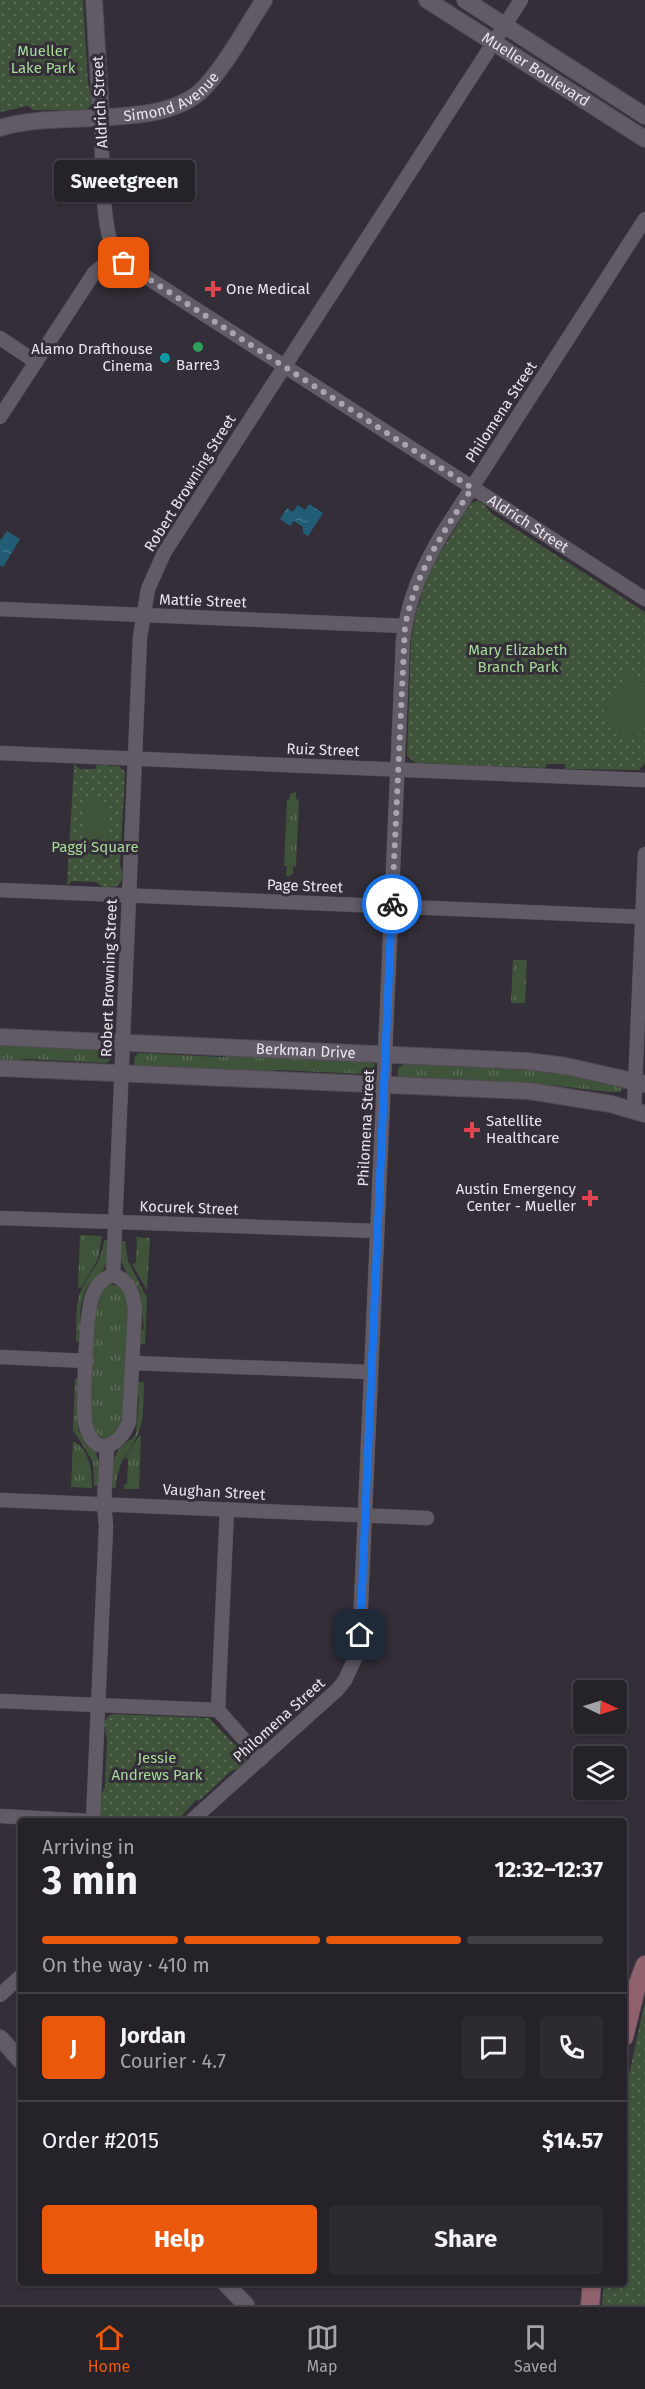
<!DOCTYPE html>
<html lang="en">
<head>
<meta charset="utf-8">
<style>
  body { margin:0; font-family:"Fira Sans",sans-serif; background:#2e2a31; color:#f1f3f6; height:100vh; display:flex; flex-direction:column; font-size:22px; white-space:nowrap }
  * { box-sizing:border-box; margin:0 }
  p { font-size:20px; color:#a4a4a8 }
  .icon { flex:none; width:33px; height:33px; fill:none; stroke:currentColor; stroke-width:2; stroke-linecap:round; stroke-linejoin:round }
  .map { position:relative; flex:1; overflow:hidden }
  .drawer { position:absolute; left:18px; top:1818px; width:609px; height:468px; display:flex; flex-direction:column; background:#262229; border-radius:6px; box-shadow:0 2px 4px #0004,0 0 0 2px #423f46 }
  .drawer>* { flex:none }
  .needle { width:39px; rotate:94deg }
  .buttons { position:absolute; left:573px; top:1680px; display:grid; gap:12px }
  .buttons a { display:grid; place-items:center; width:54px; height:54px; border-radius:6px; background:#262229; box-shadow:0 2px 4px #0004,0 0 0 2px #423f46; font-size:30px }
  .pin { position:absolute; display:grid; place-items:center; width:51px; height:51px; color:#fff; margin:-26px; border-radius:12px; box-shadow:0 3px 9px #0006 }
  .courier { position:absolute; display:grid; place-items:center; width:60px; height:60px; margin:-30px; border:4px solid #1a73e8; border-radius:50%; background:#fff; color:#222; box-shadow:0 2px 8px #0007 }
  .bubble { position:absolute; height:42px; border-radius:6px; background:#262229; box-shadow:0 2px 4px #0004,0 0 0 2px #423f46; font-size:20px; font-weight:700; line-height:42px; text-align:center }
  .headline em { font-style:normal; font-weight:700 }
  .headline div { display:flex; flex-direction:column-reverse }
  .headline { display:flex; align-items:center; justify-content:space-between; height:102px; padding:0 24px }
  h1 { font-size:39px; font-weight:700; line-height:45px }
  .bar { display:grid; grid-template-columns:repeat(4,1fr); gap:9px 6px; align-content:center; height:72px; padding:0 24px }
  .bar i { height:8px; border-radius:4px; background:#423f46 }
  .bar .active { background:#ea580c }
  .bar p { grid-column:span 4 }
  .line { display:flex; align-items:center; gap:15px; padding:0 24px; border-top:2px solid #423f46 }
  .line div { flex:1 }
  .round { display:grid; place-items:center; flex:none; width:63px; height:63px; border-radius:6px; background:#2e2a31 }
  .primary-button { display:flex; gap:12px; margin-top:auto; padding:12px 24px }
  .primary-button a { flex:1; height:69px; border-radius:6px; background:#ea580c; color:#fff; font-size:24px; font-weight:700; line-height:69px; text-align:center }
  .primary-button a+a { background:#2e2a31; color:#f1f3f6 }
  .menu { display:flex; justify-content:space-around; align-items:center; height:84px; border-top:2px solid #423f46; background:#262229; font-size:16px; color:#a4a4a8 }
  .menu a { display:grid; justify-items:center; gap:3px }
  .menu .active { color:#ea580c }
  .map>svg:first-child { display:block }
  .grass { fill:url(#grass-tufts) }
  .park { fill:url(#park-dots) }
  .pitch { fill:#3f533a }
  .water { fill:url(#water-ripples) }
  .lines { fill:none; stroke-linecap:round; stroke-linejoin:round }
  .minor-casing { stroke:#514c54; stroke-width:15 }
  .tertiary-casing { stroke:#514c54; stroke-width:18 }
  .secondary-casing { stroke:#514c54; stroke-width:20 }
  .minor { stroke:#615b66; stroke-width:14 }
  .tertiary { stroke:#615b66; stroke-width:16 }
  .secondary { stroke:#8f626e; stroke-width:18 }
  .done { stroke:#a9a5ad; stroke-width:6; stroke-dasharray:0 10.8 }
  .route { stroke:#1a73e8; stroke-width:8 }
  .health-dot { fill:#e0444e; stroke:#332e37; stroke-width:2 }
  .leisure-dot { fill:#2e9e5b; stroke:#332e37; stroke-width:2 }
  .culture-dot { fill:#0f9aa8; stroke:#332e37; stroke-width:2 }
  .labels { text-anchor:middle; stroke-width:6; stroke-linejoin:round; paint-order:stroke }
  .park-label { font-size:15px; fill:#a7da99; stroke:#332e37 }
  .street-label { font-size:15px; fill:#e9e5ec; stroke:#332e37 }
  .poi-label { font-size:15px; fill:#e9e5ec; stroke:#332e37; text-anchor:start }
</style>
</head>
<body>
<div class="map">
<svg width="645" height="2305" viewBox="0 0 645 2305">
  <defs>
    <pattern id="grass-tufts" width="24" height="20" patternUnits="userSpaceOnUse" patternTransform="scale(1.5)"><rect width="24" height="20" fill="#3f533a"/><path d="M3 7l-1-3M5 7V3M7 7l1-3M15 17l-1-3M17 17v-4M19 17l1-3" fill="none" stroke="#5b6c57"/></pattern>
    <pattern id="park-dots" width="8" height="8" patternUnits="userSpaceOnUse" patternTransform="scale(1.5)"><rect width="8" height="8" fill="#3f533a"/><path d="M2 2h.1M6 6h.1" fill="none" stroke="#5b6c57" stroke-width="1.8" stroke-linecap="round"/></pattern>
    <pattern id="water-ripples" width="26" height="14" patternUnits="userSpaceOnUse" patternTransform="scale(1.5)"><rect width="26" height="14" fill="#215e76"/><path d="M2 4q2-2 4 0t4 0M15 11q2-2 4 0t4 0" fill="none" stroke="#41758a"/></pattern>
  </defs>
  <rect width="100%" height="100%" fill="#332e37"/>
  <path class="grass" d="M 296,792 L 296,799 L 299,800 L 296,866 L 293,867 L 293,874 L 289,876 L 286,876 L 287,866 L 284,866 L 287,800 L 289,800 L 290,794 Z
    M 513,960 L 527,960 L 525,1003 L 511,1003 Z
    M 0,1042 L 110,1049 L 110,1060 L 106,1063 L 28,1059 L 0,1061 Z
    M 138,1053 L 220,1057 L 262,1054 L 373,1060 L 375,1065 L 373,1071 L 365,1074 L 278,1070 L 255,1073 L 134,1066 L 134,1058 Z
    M 405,1064 L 493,1068 L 529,1066 L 623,1088 L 620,1092 L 610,1092 L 532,1083 L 398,1077 L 398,1068 Z
    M 80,1235 L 102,1236 L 98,1259 L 81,1288 L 78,1287 Z
    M 135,1237 L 150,1238 L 147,1290 L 132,1264 L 136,1263 L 137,1239 Z
    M 104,1240 L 108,1240 C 108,1254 109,1266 97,1278 C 93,1282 89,1283 87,1288 C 77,1306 80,1324 84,1342 L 76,1341 C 77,1326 75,1307 80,1293 C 88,1272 102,1264 104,1240 Z
    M 121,1241 L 125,1241 L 128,1261 L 147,1298 L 145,1344 L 138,1344 L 142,1329 L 144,1329 L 140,1293 L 137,1286 L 129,1279 L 121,1261 Z
    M 108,1285 C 120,1283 124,1290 128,1300 L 123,1300 L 128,1301 L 130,1309 L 124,1421 L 110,1440 C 92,1437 91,1426 90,1410 C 91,1383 87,1299 108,1285 Z
    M 75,1378 L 82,1379 L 78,1395 L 78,1430 C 81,1437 85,1437 90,1444 C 101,1456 99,1471 98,1486 L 94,1486 L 93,1462 L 73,1430 Z
    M 136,1382 L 144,1382 C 143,1398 145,1416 139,1431 C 131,1455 117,1458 116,1488 L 111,1488 C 112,1473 111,1457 122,1446 C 128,1440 133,1440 136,1433 L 139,1398 Z
    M 139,1436 L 141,1436 L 139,1489 L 124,1489 L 124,1485 L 127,1484 L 128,1459 L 125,1458 Z
    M 73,1441 C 90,1450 92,1470 92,1488 L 71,1487 Z"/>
  <path class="park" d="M 0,0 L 83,0 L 88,83 L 93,102 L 87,110 L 33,110 L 28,106 L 0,112 Z
    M 478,501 L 484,504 L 491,513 L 645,612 L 645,763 L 639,770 L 565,769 L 565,764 L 547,764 L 545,768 L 416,763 L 407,756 L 411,642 L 414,619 L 430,569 L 471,503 Z
    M 74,764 L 80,769 L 95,769 L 97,765 L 119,766 L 125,772 L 120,864 C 123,873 125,881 115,887 L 102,887 L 96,882 L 72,881 L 67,885 Z
    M 112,1714 L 209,1718 L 232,1742 L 246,1752 L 247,1761 L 238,1769 L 231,1771 L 199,1801 L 196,1800 L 177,1821 L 101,1821 L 101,1796 L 105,1787 L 107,1739 L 104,1723 L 107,1717 Z
    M 645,2001 L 645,2305 L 602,2305 L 604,2283 L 624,2283 L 624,2098 Z"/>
  <path class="pitch" d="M 629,671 L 645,681 L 645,727 L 635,741 L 599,718 Z
    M 84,797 L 103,798 L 110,827 L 104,858 L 81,857 Z"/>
  <path class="water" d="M 309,504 L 323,513 L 308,536 L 303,533 L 303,527 L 294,521 L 290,526 L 280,519 L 287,508 L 293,512 L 298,505 L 305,510 Z
    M 7,531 L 20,539 L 3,567 L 0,565 L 0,541 Z"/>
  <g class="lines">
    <defs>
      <g id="minor">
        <path id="s1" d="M 101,116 C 103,148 99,240 120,260 L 645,599"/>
        <path d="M 0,338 L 36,362"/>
        <path d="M 0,417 L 94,273 L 115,255"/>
        <path d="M 0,609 L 405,626"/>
        <path d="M 0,753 L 645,780"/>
        <path d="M 0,890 L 645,917"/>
        <path d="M 634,1110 L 645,854"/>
        <path d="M 0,1218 L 377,1231"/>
        <path d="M 113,1275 L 140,637 L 148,589 L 164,553 L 521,0"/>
        <path d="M 113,1275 C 129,1280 133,1293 135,1309 L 129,1422 C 120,1446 96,1459 86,1427 C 82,1412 86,1312 92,1297 C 96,1286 101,1279 113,1275 Z"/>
        <path d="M 0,1357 L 87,1361"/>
        <path d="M 133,1363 L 370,1372"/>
        <path d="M 0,1500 L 427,1518"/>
        <path d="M 227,1509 L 218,1710 L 261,1759"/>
        <path d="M 0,1701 L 218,1710"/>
        <path d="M 0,1816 L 90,1821"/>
        <path d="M 93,1821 L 106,1526 L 104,1504 L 107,1446"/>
        <path d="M 191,1821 L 337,1690 L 345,1680 L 359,1650 L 403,641 C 407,601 422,568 442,534 L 645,219"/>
        <path d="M 0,1995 L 21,1976"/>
      </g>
      <g id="tertiary">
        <path d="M 94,0 L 101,116"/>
        <path id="s2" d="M 427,0 L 645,139"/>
        <path d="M 465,0 L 645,116"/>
        <path id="s3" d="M 0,128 C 58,109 162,132 204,88 C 228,62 245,29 264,0"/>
        <path id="s4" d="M 0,1037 L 527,1061 L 566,1066 L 645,1084"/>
        <path d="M 0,1068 L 529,1091 L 611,1104 L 645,1114"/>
        <path d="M 0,2038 L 21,2061"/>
        <path d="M 225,2283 L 246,2305"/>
      </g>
      <path id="secondary" d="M 624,2037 L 636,1989 L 645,1965
        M 590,2305 L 592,2283"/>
    </defs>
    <use href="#minor" class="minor-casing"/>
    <use href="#tertiary" class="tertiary-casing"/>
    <use href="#secondary" class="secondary-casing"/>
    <use href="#minor" class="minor"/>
    <use href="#tertiary" class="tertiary"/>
    <use href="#secondary" class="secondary"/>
  </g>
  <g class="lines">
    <path class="done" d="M 124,263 L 472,488 C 442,535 417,569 405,626 L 392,904"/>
    <path class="route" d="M 360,1635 L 392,904"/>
  </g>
  <g class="health-dot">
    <path d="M210 280h6v6h6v6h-6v6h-6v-6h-6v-6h6z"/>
    <path d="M469 1121h6v6h6v6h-6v6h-6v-6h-6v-6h6z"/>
    <path d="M587 1189h6v6h6v6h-6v6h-6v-6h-6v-6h6z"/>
  </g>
  <circle class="leisure-dot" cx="198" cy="347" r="6"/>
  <circle class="culture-dot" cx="165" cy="358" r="6"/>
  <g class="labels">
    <g class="park-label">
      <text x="43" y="56">Mueller<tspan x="43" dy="17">Lake Park</tspan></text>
      <text x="518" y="655">Mary Elizabeth<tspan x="518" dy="17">Branch Park</tspan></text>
      <text x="95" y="852">Paggi Square</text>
      <text x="157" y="1763">Jessie<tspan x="157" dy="17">Andrews Park</tspan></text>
    </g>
    <g class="street-label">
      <text dy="5" stroke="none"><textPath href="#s2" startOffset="129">Mueller Boulevard</textPath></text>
      <text dy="5" stroke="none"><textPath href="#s3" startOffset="177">Simond Avenue</textPath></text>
      <text transform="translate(100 102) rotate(-93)" y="5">Aldrich Street</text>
      <text transform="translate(501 412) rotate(-57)" y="5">Philomena Street</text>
      <text transform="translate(190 483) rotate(-58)" y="5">Robert Browning Street</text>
      <text dy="5" stroke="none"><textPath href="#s1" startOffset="633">Aldrich Street</textPath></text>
      <text transform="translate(203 601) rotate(2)" y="5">Mattie Street</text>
      <text transform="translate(323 750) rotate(2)" y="5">Ruiz Street</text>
      <text transform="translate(305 886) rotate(2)" y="5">Page Street</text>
      <text transform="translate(109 978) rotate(-88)" y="5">Robert Browning Street</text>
      <text dy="5" stroke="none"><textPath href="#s4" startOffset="306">Berkman Drive</textPath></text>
      <text transform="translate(366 1128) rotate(-87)" y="5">Philomena Street</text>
      <text transform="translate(189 1208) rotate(2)" y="5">Kocurek Street</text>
      <text transform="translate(214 1492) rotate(3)" y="5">Vaughan Street</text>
      <text transform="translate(279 1720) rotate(-42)" y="5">Philomena Street</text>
    </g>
    <g class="poi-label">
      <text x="226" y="294">One Medical</text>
      <text x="153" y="354" text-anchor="end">Alamo Drafthouse<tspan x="153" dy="17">Cinema</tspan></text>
      <text x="198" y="370" text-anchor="middle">Barre3</text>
      <text x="486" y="1126">Satellite<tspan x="486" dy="17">Healthcare</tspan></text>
      <text x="576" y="1194" text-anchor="end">Austin Emergency<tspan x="576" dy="17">Center - Mueller</tspan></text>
    </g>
  </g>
</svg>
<div class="buttons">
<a><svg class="needle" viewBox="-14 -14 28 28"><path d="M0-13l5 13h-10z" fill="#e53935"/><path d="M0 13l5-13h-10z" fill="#a4a4a8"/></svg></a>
<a><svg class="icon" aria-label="layers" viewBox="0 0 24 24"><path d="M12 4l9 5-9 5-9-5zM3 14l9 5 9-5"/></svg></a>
</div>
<div class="pin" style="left:124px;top:263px;background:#ea580c"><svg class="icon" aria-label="bag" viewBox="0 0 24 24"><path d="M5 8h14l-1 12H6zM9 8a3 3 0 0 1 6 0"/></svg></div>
<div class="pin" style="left:360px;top:1635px;background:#1f2937"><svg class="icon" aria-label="home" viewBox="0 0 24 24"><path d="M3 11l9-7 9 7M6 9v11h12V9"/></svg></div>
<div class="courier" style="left:392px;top:904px"><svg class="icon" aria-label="bike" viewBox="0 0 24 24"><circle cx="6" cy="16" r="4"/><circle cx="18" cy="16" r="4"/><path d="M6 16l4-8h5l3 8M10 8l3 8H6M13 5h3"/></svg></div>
<div class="bubble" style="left:54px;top:160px;width:141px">Sweetgreen</div>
<section class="drawer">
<div class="headline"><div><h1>3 min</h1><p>Arriving in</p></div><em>12:32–12:37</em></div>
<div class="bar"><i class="active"></i><i class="active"></i><i class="active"></i><i></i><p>On the way · 410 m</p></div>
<div class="line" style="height:108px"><b class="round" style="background:#ea580c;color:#fff">J</b><div><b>Jordan</b><p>Courier · 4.7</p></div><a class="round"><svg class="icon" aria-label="chat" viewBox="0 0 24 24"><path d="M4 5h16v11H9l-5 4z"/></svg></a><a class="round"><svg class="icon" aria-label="phone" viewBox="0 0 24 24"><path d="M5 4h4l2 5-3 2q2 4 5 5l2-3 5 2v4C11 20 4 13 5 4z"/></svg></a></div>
<div class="line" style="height:78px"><div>Order #2015</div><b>$14.57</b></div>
<div class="primary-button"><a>Help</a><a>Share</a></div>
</section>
</div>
<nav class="menu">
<a class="active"><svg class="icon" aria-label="home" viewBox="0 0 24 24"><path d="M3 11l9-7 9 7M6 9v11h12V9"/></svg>Home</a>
<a><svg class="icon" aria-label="map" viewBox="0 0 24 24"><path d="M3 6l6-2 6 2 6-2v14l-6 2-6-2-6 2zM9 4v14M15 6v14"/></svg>Map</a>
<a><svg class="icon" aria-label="saved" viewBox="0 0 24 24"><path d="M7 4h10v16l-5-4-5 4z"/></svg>Saved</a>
</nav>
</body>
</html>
